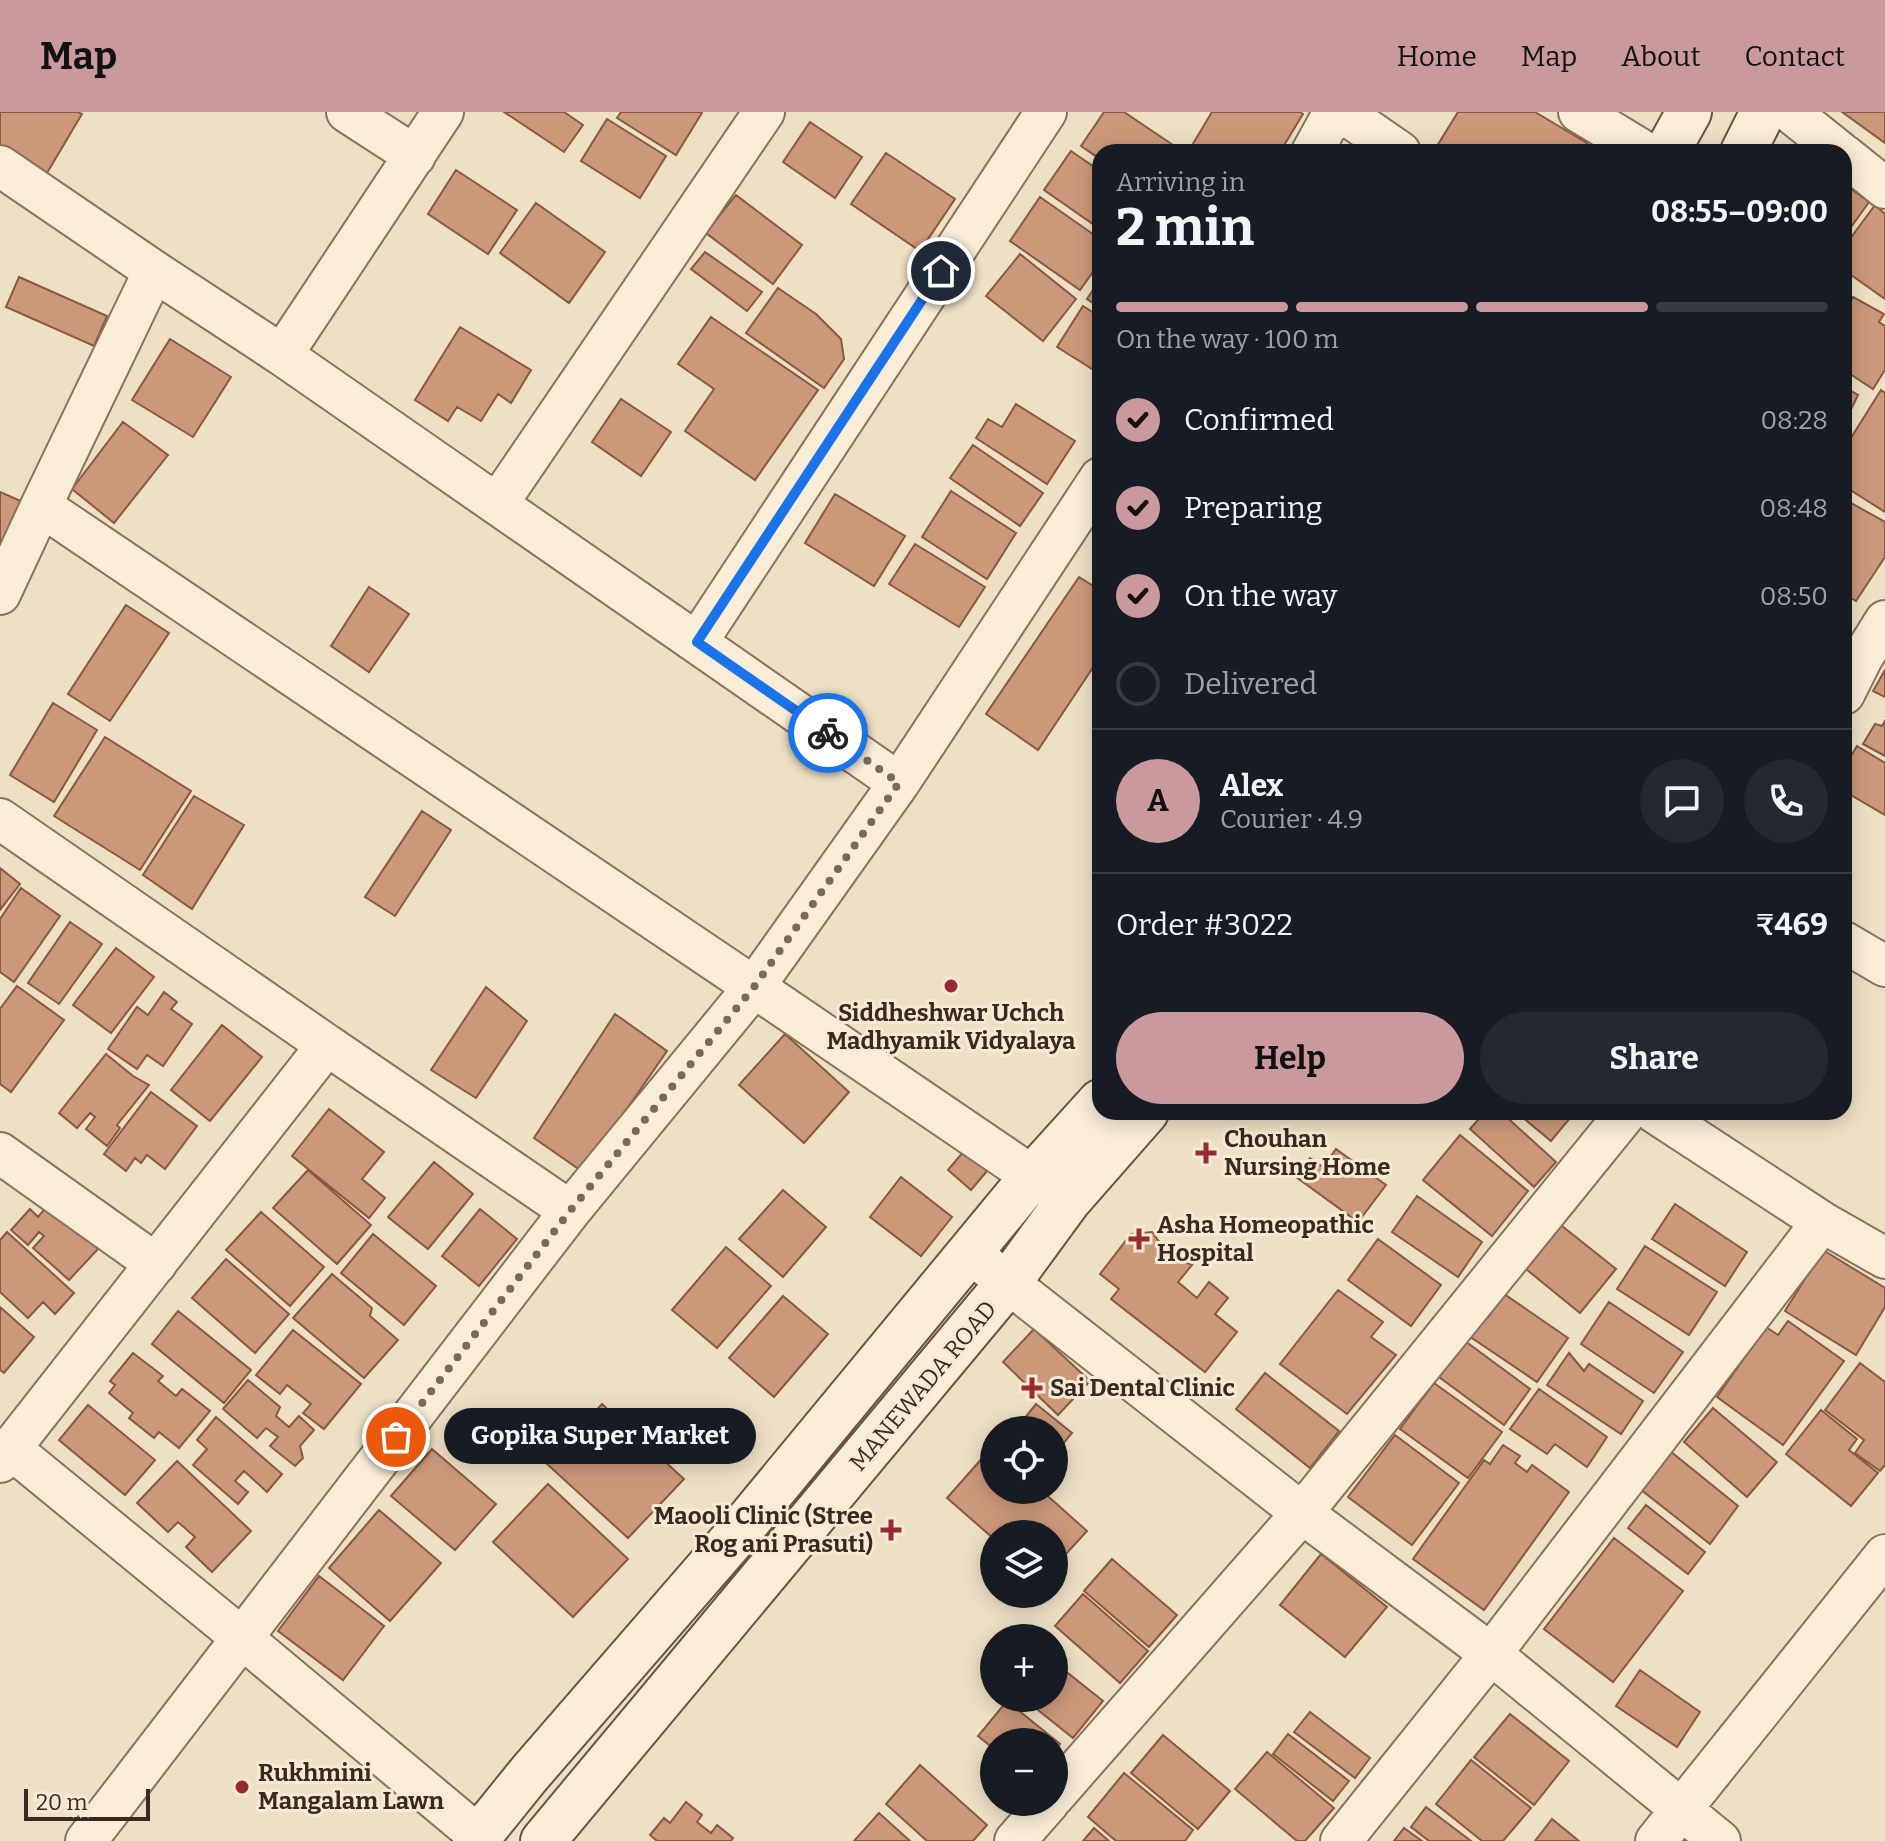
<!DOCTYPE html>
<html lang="en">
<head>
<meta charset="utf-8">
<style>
  body { margin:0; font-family:Bitter,serif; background:#242831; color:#f1f3f6; height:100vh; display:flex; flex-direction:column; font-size:30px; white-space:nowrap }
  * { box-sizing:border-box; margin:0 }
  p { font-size:26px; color:#9ea1a6 }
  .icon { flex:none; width:44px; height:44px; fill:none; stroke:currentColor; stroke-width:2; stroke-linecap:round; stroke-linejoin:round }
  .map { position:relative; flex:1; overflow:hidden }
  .side { position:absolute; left:1092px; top:32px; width:760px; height:976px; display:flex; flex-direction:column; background:#171b24; border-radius:24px; box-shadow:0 4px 20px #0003 }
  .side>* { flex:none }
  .fabs { position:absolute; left:980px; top:1304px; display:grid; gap:16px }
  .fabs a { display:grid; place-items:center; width:88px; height:88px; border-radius:50%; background:#171b24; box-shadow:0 4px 20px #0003; font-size:40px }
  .scale { position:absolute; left:24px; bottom:20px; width:126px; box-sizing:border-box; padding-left:8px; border:4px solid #392a1f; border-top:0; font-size:22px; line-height:28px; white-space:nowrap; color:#392a1f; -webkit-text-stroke:6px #f6ead4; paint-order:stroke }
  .pin { position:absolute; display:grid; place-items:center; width:68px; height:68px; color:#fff; margin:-34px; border:4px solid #fff; border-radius:50%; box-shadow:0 2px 8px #0007 }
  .courier { position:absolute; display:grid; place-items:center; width:80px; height:80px; margin:-40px; border:6px solid #1a73e8; border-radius:50%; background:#fff; color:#222; box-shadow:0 2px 10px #0007 }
  .bubble { position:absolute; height:56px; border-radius:28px; background:#171b24; box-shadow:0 4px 20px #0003; font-size:26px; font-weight:700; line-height:56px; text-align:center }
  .headline em { font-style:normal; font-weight:700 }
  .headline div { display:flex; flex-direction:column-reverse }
  .headline { display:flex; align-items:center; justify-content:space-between; height:136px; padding:0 24px }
  h1 { font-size:52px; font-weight:700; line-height:60px }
  .bar { display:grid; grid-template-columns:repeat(4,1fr); gap:12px 8px; align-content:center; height:96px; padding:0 24px }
  .bar i { height:10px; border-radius:6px; background:#363941 }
  .bar .selected { background:#c9999d }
  .bar p { grid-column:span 4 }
  .line { display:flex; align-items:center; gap:20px; padding:0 24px; border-top:2px solid #363941 }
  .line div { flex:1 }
  .round { display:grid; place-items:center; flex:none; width:84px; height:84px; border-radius:42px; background:#242831 }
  ol { padding:0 24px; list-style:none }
  li { display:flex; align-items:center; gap:24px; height:88px }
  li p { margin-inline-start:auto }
  li .icon { padding:8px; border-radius:50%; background:#c9999d; color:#111; stroke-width:4 }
  li:last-child { color:#9ea1a6 }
  li i { width:44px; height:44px; border:4px solid #363941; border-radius:50% }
  .button { display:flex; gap:16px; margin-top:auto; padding:16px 24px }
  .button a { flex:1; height:92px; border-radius:48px; background:#c9999d; color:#111; font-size:32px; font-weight:700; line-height:92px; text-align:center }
  .button a+a { background:#242831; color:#f1f3f6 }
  header { display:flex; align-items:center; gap:48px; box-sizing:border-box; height:112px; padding:0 40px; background:#c9999d; color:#111 }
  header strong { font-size:38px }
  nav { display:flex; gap:44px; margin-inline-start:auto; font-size:28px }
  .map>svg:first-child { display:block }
  .building { fill:#cc987a; stroke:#885940; stroke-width:2 }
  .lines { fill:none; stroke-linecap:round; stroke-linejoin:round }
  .street-casing { stroke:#89715b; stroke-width:44 }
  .secondary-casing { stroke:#6b523e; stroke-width:48 }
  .street { stroke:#f9edd8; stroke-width:40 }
  .secondary { stroke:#f9edd8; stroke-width:44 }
  .done { stroke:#786a59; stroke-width:8; stroke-dasharray:0 14.4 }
  .route { stroke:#1a73e8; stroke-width:10 }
  .poi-dot { fill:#982b31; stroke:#f6ead4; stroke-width:3 }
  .labels { text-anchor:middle; stroke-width:6; stroke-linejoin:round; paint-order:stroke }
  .poi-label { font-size:24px; font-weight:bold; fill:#392a1f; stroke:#f6ead4; text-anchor:start }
  .street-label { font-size:24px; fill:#392a1f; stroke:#f6ead4 }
</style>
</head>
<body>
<header>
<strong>Map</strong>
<nav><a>Home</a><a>Map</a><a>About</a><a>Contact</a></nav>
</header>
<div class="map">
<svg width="1885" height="1729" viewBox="0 0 1885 1729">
  <rect width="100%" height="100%" fill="#eee0c5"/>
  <path class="building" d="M 0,0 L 78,0 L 82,2 L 44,66 L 0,38 Z
    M 504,0 L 564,0 L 583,13 L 564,40 Z
    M 621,0 L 701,0 L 702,1 L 676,43 L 617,6 Z
    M 1104,0 L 1124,0 L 1173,33 L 1169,40 L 1100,40 L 1100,47 L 1081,34 Z
    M 1212,0 L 1300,0 L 1303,2 L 1280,40 L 1188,40 Z
    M 1458,0 L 1535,0 L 1587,31 L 1582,40 L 1447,40 L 1437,34 Z
    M 1842,0 L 1885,0 L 1885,31 Z
    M 607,7 L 666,44 L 640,86 L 581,49 Z
    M 810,10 L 862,45 L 835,86 L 783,50 Z
    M 1071,39 L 1100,59 L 1100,117 L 1044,78 Z
    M 886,41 L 955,87 L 920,139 L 851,92 Z
    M 456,58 L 517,98 L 488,142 L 428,102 Z
    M 1844,72 L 1869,90 L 1844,125 Z
    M 736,83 L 802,133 L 773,172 L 706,121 Z
    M 1040,85 L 1100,127 L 1100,150 L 1080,178 L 1010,129 Z
    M 536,91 L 605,140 L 569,191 L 500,141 Z
    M 1875,93 L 1885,102 L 1885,187 L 1844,158 L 1844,135 Z
    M 705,140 L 762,180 L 747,199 L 691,157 Z
    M 1020,142 L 1076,187 L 1043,229 L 986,184 Z
    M 19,165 L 107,204 L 94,234 L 6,195 Z
    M 1100,167 L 1100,196 L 1087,187 Z
    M 778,176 L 816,202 L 841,227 L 844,247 L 824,276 L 746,221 Z
    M 1853,185 L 1884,202 L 1879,210 L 1885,214 L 1885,258 L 1873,277 L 1844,258 L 1844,201 Z
    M 1083,194 L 1100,205 L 1100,262 L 1057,235 Z
    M 711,205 L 818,278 L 755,368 L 685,319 L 714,277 L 678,252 Z
    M 460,215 L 531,258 L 511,291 L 498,282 L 481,309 L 457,295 L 448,309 L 415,288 Z
    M 170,227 L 231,265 L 193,325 L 132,288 Z
    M 1844,275 L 1858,283 L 1844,312 Z
    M 1881,278 L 1885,281 L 1885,400 L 1844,374 L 1844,337 Z
    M 621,287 L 671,320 L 641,364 L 592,330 Z
    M 1016,292 L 1075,329 L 1047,372 L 976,326 L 988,307 L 1002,315 Z
    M 123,310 L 168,343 L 114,411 L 72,377 Z
    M 973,333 L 1043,381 L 1020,414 L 950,366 Z
    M 951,379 L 1016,421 L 987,467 L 922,425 Z
    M 0,380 L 34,395 L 0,442 Z
    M 835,382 L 905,424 L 874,474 L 805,431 Z
    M 1844,387 L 1885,410 L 1885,445 L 1856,489 L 1844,482 Z
    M 915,432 L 985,475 L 959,515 L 889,472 Z
    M 1079,465 L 1100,478 L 1100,545 L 1038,638 L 986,602 Z
    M 369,475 L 409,502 L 369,560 L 331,534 Z
    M 126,493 L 169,521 L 110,609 L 68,582 Z
    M 1885,558 L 1885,585 L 1873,579 Z
    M 53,591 L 97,618 L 54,690 L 10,663 Z
    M 1885,609 L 1885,644 L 1863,632 L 1875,612 L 1882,614 Z
    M 105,625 L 191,679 L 140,758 L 54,704 Z
    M 1857,634 L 1885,651 L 1885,703 L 1844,679 L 1844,672 L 1848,665 L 1844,663 L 1844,656 Z
    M 194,684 L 244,713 L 192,797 L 143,763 Z
    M 422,699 L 451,718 L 395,804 L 365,785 Z
    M 0,756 L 20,772 L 0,798 Z
    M 21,776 L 60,804 L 14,870 L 0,860 L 0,807 Z
    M 70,810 L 102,832 L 59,892 L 28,871 Z
    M 116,836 L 154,865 L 111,921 L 73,893 Z
    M 17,874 L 64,908 L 11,980 L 0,972 L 0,897 Z
    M 486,875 L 527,909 L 476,986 L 431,958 Z
    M 164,880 L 177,890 L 171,897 L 192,912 L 163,954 L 147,943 L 137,957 L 108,937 L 137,895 L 148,903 Z
    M 615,902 L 667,939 L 583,1060 L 534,1026 Z
    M 222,913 L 262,945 L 210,1009 L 171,978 Z
    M 785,922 L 849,980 L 804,1031 L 739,973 Z
    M 106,942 L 133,964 L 149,973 L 117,1013 L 120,1016 L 107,1034 L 86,1017 L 95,1005 L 90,1001 L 77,1016 L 59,1001 Z
    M 151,980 L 197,1014 L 165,1057 L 147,1043 L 141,1051 L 135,1046 L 126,1059 L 104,1042 Z
    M 329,997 L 384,1040 L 362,1067 L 385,1086 L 369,1106 L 292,1044 Z
    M 1485,1000 L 1501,1000 L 1556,1050 L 1534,1075 L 1470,1017 Z
    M 1516,1000 L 1575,1000 L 1551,1029 Z
    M 1460,1023 L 1528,1079 L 1492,1124 L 1423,1068 Z
    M 1336,1037 L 1386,1073 L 1358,1110 L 1296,1065 L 1310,1046 L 1323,1055 Z
    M 964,1039 L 987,1059 L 971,1078 L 948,1058 Z
    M 434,1050 L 473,1082 L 428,1137 L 388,1105 Z
    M 308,1058 L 371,1113 L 337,1152 L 273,1096 Z
    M 901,1065 L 952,1105 L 921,1144 L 870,1105 Z
    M 783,1078 L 826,1115 L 783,1165 L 739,1127 Z
    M 1417,1084 L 1482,1130 L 1458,1165 L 1392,1120 Z
    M 1675,1092 L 1747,1140 L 1725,1174 L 1652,1127 Z
    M 48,1093 L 98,1137 L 69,1168 L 33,1136 L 44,1124 L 39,1120 L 28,1133 L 11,1118 L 30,1097 L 38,1105 Z
    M 480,1097 L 517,1127 L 479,1174 L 442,1144 Z
    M 261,1100 L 324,1155 L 290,1194 L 226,1138 Z
    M 1557,1110 L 1616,1157 L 1580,1201 L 1521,1153 Z
    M 7,1120 L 74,1181 L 55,1202 L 43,1190 L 28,1206 L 0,1180 L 0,1128 Z
    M 1152,1120 L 1169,1143 L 1192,1153 L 1178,1170 L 1197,1186 L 1209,1170 L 1228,1186 L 1215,1202 L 1237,1220 L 1205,1260 L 1111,1187 L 1119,1177 L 1100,1162 L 1131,1122 Z
    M 373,1122 L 436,1174 L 404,1213 L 341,1161 Z
    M 1378,1127 L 1441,1173 L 1411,1214 L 1348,1168 Z
    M 1645,1134 L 1717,1180 L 1689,1223 L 1617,1177 Z
    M 726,1135 L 771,1174 L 717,1236 L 672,1198 Z
    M 1823,1138 L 1885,1176 L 1885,1195 L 1856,1243 L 1785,1199 Z
    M 226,1147 L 289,1202 L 255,1241 L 192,1186 Z
    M 332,1162 L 372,1196 L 370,1204 L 398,1228 L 364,1266 L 293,1206 Z
    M 1497,1177 L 1568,1226 L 1537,1270 L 1466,1222 L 1482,1200 L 1488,1205 L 1496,1194 L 1489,1189 Z
    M 1338,1178 L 1383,1210 L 1371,1225 L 1396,1243 L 1347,1302 L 1280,1252 Z
    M 783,1184 L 828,1222 L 774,1285 L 729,1246 Z
    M 1609,1190 L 1683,1240 L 1654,1281 L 1581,1232 Z
    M 0,1195 L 34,1225 L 4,1261 L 0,1258 Z
    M 178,1199 L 251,1258 L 224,1291 L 152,1232 Z
    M 1788,1209 L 1844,1249 L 1783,1333 L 1717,1285 L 1766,1215 L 1778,1223 Z
    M 1034,1217 L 1090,1269 L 1058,1303 L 1003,1250 Z
    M 293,1218 L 361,1272 L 324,1317 L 303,1301 L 311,1292 L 287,1273 L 280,1282 L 256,1263 Z
    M 1465,1229 L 1530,1277 L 1504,1313 L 1439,1265 Z
    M 133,1241 L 163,1264 L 158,1269 L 176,1284 L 182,1277 L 210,1299 L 179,1336 L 159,1320 L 154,1326 L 129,1306 L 133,1301 L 109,1281 L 115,1273 L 110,1269 Z
    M 1569,1241 L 1584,1259 L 1589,1252 L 1643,1289 L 1621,1322 L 1547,1273 Z
    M 1860,1251 L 1885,1270 L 1885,1353 L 1880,1359 L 1855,1341 L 1864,1328 L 1825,1298 Z
    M 1265,1261 L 1339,1319 L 1310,1356 L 1236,1297 Z
    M 248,1268 L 280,1295 L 276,1304 L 289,1315 L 299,1304 L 314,1318 L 300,1334 L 303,1346 L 295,1354 L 270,1334 L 278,1325 L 266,1316 L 257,1326 L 223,1297 Z
    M 1434,1271 L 1502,1320 L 1468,1366 L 1400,1317 Z
    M 1539,1277 L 1607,1325 L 1587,1355 L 1555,1332 L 1547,1342 L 1510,1317 Z
    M 602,1292 L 684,1367 L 628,1426 L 547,1352 Z
    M 1036,1292 L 1072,1321 L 1054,1343 L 1054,1318 L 1015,1318 Z
    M 88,1293 L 155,1348 L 125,1383 L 59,1328 Z
    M 1713,1296 L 1777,1350 L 1747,1385 L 1684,1330 Z
    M 1821,1298 L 1857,1327 L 1849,1338 L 1878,1361 L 1851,1394 L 1786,1342 Z
    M 216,1305 L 282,1362 L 267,1380 L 244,1359 L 235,1369 L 248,1380 L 238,1392 L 193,1353 L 207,1337 L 197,1328 Z
    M 1395,1323 L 1459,1371 L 1412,1433 L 1348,1385 Z
    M 1503,1333 L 1520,1344 L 1515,1351 L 1527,1360 L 1532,1353 L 1569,1380 L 1484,1498 L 1413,1447 L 1484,1348 L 1490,1352 Z
    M 992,1335 L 994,1337 L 994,1378 L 1041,1378 L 1087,1419 L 1054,1455 L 1054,1422 L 994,1422 L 994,1427 L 947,1386 Z
    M 432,1337 L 496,1392 L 455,1438 L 391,1384 Z
    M 1670,1339 L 1738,1394 L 1710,1432 L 1640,1377 Z
    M 177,1349 L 251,1419 L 212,1460 L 186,1435 L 195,1425 L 178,1410 L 168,1420 L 137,1391 Z
    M 548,1372 L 628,1447 L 573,1505 L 493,1430 Z
    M 1646,1393 L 1705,1440 L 1688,1462 L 1628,1416 Z
    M 379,1398 L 441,1451 L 390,1509 L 329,1456 Z
    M 1614,1426 L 1683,1479 L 1613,1570 L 1544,1517 Z
    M 1321,1442 L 1387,1495 L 1345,1545 L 1280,1493 Z
    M 1112,1447 L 1177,1503 L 1149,1535 L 1084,1479 Z
    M 319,1464 L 384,1514 L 343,1568 L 278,1519 Z
    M 1083,1482 L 1148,1539 L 1120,1571 L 1055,1514 Z
    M 1054,1550 L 1103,1589 L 1073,1626 L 1023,1586 L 1054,1586 Z
    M 1640,1558 L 1700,1600 L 1677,1635 L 1616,1594 Z
    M 1007,1589 L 1060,1632 L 1054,1640 L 1054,1630 L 994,1630 L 994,1637 L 978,1624 Z
    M 1310,1600 L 1370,1646 L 1355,1666 L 1294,1620 Z
    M 1510,1602 L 1569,1649 L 1534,1693 L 1474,1645 Z
    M 1288,1622 L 1349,1669 L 1333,1689 L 1273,1642 Z
    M 1163,1623 L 1230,1679 L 1198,1717 L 1131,1661 Z
    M 1267,1640 L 1334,1696 L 1305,1729 L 1297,1729 L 1235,1677 Z
    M 1471,1648 L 1531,1696 L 1503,1729 L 1482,1729 L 1436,1692 Z
    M 920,1653 L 987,1713 L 973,1729 L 927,1729 L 886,1692 Z
    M 1124,1661 L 1193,1718 L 1185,1729 L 1116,1729 L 1088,1705 Z
    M 686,1690 L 702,1703 L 697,1710 L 711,1721 L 717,1713 L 733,1726 L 731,1729 L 657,1729 L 650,1723 L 664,1706 L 670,1711 Z
    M 1426,1695 L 1471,1729 L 1429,1729 L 1411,1715 Z
    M 879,1701 L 910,1729 L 854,1729 Z
    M 1552,1707 L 1579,1729 L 1535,1729 Z
    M 1094,1716 L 1109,1729 L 1083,1729 Z
    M 1404,1716 L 1422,1729 L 1394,1729 Z"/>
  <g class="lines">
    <defs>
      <path id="street" d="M 347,0 L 415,44
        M 1342,0 L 1400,40
        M 1579,0 L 1645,40
        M 1790,0 L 1840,40
        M 1312,40 L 1334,0
        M 1844,43 L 1885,76
        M 0,54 L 154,159 L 282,243 L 899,671 L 754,875 L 41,394 L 0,482
        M 282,243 L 443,0
        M 498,391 L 764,0
        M 41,394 L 154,159
        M 697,530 L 1046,0
        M 1844,582 L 1862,546 L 1885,509
        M 899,671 L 1100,366
        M 0,707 L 327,933
        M 1844,830 L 1885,854
        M 1654,1000 L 1822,1110 L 1885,1146
        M 0,1041 L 156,1152
        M 570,1099 L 754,875 L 1060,1083
        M 970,1141 L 1302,1401 L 1491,1542 L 1720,1729
        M 11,1337 L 242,1526 L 479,1724
        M 0,1350 L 327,933 L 570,1099 L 86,1729
        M 1054,1684 L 1302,1401 L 1627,1000
        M 1015,1729 L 1049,1690
        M 1341,1729 L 1491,1542 L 1822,1110
        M 1656,1729 L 1885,1443"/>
      <path id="secondary" d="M 1667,40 L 1689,0
        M 1743,40 L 1763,0
        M 475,1729 L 530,1661 L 733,1427 L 1032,1065 L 1100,990
        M 543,1729 L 1008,1171 L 1068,1089 L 1146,1000"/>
    </defs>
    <use href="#street" class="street-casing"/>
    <use href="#secondary" class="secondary-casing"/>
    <use href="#street" class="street"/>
    <use href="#secondary" class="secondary"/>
  </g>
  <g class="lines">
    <path class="done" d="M 396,1325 L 570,1099 L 754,875 L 899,671 L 828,621"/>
    <path class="route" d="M 828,621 L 697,530 L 941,159"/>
  </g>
  <g class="poi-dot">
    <circle cx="951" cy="874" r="8"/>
    <path d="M1202 1029h8v8h8v8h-8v8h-8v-8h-8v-8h8z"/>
    <path d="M1135 1115h8v8h8v8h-8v8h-8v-8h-8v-8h8z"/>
    <path d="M1028 1264h8v8h8v8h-8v8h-8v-8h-8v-8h8z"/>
    <path d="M887 1406h8v8h8v8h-8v8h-8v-8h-8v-8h8z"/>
    <circle cx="242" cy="1675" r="8"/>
  </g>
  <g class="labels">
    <g class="poi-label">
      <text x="951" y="909" text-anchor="middle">Siddheshwar Uchch<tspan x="951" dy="28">Madhyamik Vidyalaya</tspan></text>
      <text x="1224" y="1035">Chouhan<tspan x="1224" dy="28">Nursing Home</tspan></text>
      <text x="1157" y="1121">Asha Homeopathic<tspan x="1157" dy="28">Hospital</tspan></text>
      <text x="1050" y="1284">Sai Dental Clinic</text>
      <text x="873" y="1412" text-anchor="end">Maooli Clinic (Stree<tspan x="873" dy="28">Rog ani Prasuti)</tspan></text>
      <text x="258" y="1669">Rukhmini<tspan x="258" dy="28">Mangalam Lawn</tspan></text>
    </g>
    <g class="street-label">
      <text transform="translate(923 1274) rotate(-50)" y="8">MANEWADA ROAD</text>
    </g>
  </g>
</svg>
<div class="fabs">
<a><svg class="icon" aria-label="locate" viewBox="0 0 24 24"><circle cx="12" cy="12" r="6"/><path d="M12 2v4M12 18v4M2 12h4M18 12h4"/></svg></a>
<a><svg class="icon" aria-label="layers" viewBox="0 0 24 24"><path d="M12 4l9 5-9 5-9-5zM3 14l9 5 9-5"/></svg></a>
<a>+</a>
<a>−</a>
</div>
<div class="scale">20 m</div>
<div class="pin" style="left:396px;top:1325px;background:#ea580c"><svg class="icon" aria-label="bag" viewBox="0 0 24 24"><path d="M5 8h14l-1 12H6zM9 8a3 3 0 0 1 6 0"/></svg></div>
<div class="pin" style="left:941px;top:159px;background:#1f2937"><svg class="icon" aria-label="home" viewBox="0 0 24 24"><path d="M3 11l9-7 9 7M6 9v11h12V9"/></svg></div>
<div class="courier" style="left:828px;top:621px"><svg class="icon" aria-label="bike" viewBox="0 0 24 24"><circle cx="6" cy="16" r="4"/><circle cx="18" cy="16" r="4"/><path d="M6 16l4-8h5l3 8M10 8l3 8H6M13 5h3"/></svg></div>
<div class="bubble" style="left:444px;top:1296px;width:312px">Gopika Super Market</div>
<section class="side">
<div class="headline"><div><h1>2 min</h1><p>Arriving in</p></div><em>08:55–09:00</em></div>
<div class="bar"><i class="selected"></i><i class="selected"></i><i class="selected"></i><i></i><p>On the way · 100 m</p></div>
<ol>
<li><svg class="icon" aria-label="check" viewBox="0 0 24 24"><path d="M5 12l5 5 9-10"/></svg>Confirmed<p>08:28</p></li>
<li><svg class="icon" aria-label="check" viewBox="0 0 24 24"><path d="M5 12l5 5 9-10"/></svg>Preparing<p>08:48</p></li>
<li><svg class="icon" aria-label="check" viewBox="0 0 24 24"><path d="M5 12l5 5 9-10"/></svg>On the way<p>08:50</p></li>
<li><i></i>Delivered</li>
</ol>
<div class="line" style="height:144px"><b class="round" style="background:#c9999d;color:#111">A</b><div><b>Alex</b><p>Courier · 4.9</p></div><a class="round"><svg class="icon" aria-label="chat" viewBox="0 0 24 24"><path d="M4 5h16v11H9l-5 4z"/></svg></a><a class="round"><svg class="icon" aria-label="phone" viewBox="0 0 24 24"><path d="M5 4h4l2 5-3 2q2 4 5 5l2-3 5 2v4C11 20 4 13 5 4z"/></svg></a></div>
<div class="line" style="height:104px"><div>Order #3022</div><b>₹469</b></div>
<div class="button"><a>Help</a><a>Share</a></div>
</section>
</div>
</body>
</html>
